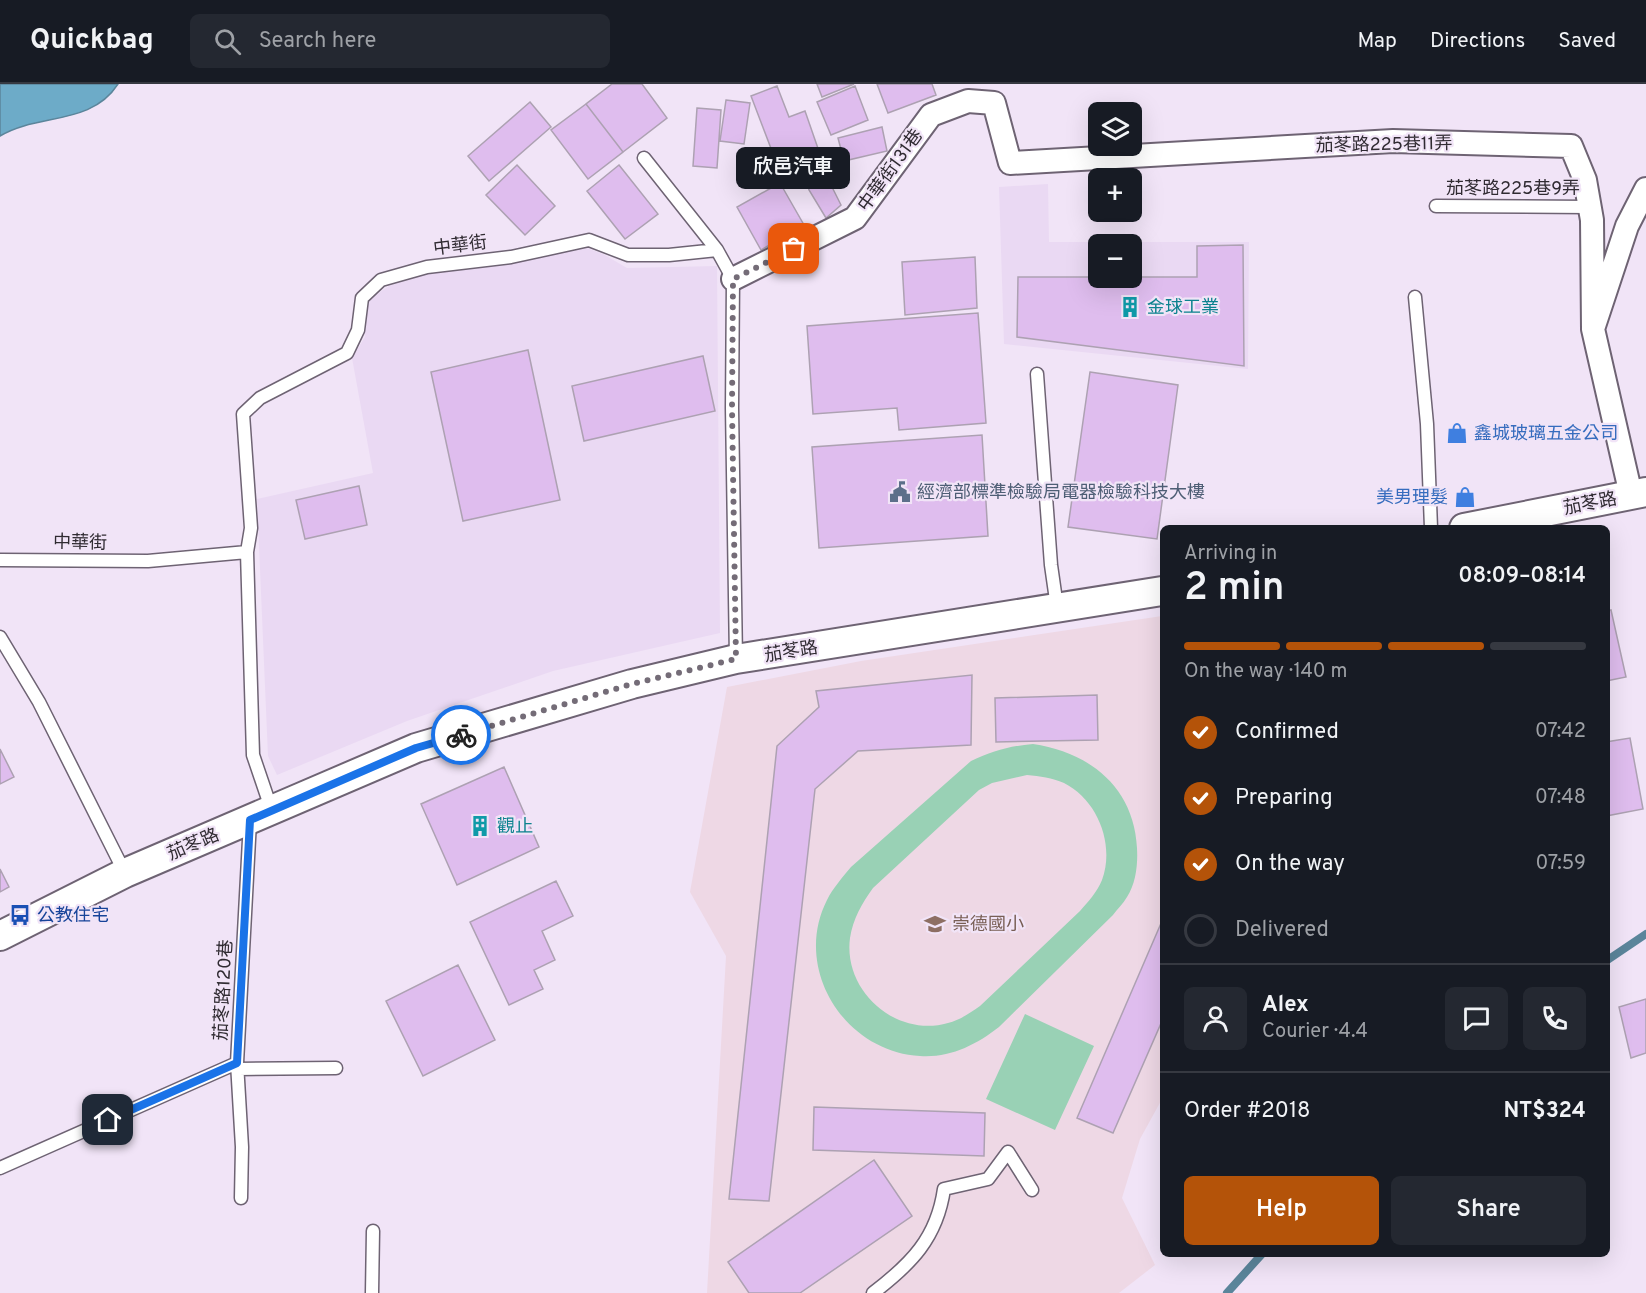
<!DOCTYPE html>
<html lang="en">
<head>
<meta charset="utf-8">
<style>
  body { margin:0; font-family:Overpass,"Noto Sans TC",sans-serif; background:#242831; color:#f1f3f6; height:100vh; display:flex; flex-direction:column; font-size:22px; white-space:nowrap }
  * { box-sizing:border-box; margin:0 }
  p { font-size:20px; color:#9ea1a6 }
  .icon { flex:none; width:33px; height:33px; fill:none; stroke:currentColor; stroke-width:2; stroke-linecap:round; stroke-linejoin:round }
  .map { position:relative; flex:1; overflow:hidden }
  .drawer { position:absolute; left:1160px; top:441px; width:450px; height:732px; display:flex; flex-direction:column; background:#171b24; border-radius:9px; box-shadow:0 6px 24px #0002 }
  .drawer>* { flex:none }
  .buttons { position:absolute; left:1088px; top:18px; display:grid; gap:12px }
  .buttons a { display:grid; place-items:center; width:54px; height:54px; border-radius:9px; background:#171b24; box-shadow:0 6px 24px #0002; font-size:30px }
  .pin { position:absolute; display:grid; place-items:center; width:51px; height:51px; color:#fff; margin:-26px; border-radius:12px; box-shadow:0 3px 9px #0006 }
  .courier { position:absolute; display:grid; place-items:center; width:60px; height:60px; margin:-30px; border:4px solid #1a73e8; border-radius:50%; background:#fff; color:#222; box-shadow:0 2px 8px #0007 }
  .bubble { position:absolute; height:42px; border-radius:9px; background:#171b24; box-shadow:0 6px 24px #0002; font-size:20px; font-weight:600; line-height:42px; text-align:center }
  .headline em { font-style:normal; font-weight:600 }
  .headline div { display:flex; flex-direction:column-reverse }
  .headline { display:flex; align-items:center; justify-content:space-between; height:102px; padding:0 24px }
  h1 { font-size:39px; font-weight:600; line-height:45px }
  .bar { display:grid; grid-template-columns:repeat(4,1fr); gap:9px 6px; align-content:center; height:72px; padding:0 24px }
  .bar i { height:8px; border-radius:4px; background:#363941 }
  .bar .active { background:#b45309 }
  .bar p { grid-column:span 4 }
  .line { display:flex; align-items:center; gap:15px; padding:0 24px; border-top:2px solid #363941 }
  .line div { flex:1 }
  .round { display:grid; place-items:center; flex:none; width:63px; height:63px; border-radius:9px; background:#242831 }
  ol { padding:0 24px; list-style:none }
  li { display:flex; align-items:center; gap:18px; height:66px }
  li p { margin-inline-start:auto }
  li .icon { padding:6px; border-radius:50%; background:#b45309; color:#fff; stroke-width:4 }
  li:last-child { color:#9ea1a6 }
  li i { width:33px; height:33px; border:3px solid #363941; border-radius:50% }
  .button { display:flex; gap:12px; margin-top:auto; padding:12px 24px }
  .button a { flex:1; height:69px; border-radius:9px; background:#b45309; color:#fff; font-size:24px; font-weight:600; line-height:69px; text-align:center }
  .button a+a { background:#242831; color:#f1f3f6 }
  header { display:flex; align-items:center; gap:36px; box-sizing:border-box; height:84px; padding:0 30px; background:#171b24; border-bottom:2px solid #363941 }
  header strong { font-size:28px }
  nav { display:flex; gap:33px; margin-inline-start:auto; font-size:21px }
  .search { width:420px; height:54px; background:#242831; display:flex; align-items:center; gap:15px; box-sizing:border-box; padding:0 21px; border-radius:9px; color:#9ea1a6; font-size:22px }
  .map>svg:first-child { display:block }
  .built { fill:#ead9f3; fill-rule:evenodd }
  .education { fill:#eed8e5 }
  .green { fill:#99d1b5; fill-rule:evenodd }
  .water { fill:#6dabc8; stroke:#5b859b; stroke-width:1.5 }
  .lines { fill:none; stroke-linecap:round; stroke-linejoin:round }
  .stream { stroke:#5b859b; stroke-width:8 }
  .building { fill:#dfbdee; stroke:#ada1b2; stroke-width:1.5 }
  .service-casing { stroke:#6e6373; stroke-width:15 }
  .minor-casing { stroke:#6e6373; stroke-width:26 }
  .tertiary-casing { stroke:#6e6373; stroke-width:32 }
  .service { stroke:#fff; stroke-width:12 }
  .minor { stroke:#fff; stroke-width:22 }
  .tertiary { stroke:#fff; stroke-width:28 }
  .done { stroke:#746c77; stroke-width:6; stroke-dasharray:0 10.8 }
  .route { stroke:#1a73e8; stroke-width:8 }
  .labels { text-anchor:middle; stroke-width:4.5; stroke-linejoin:round; paint-order:stroke }
  .street-label { font-size:18px; fill:#302b32; stroke:#f1e4f7 }
  .culture-label { font-size:18px; fill:#0d838f; stroke:#f1e4f7; text-anchor:start }
  .shop-label { font-size:18px; fill:#366cbe; stroke:#f1e4f7; text-anchor:start }
  .service-label { font-size:18px; fill:#4e5e75; stroke:#f1e4f7; text-anchor:start }
  .transit-label { font-size:18px; fill:#164399; stroke:#f1e4f7; text-anchor:start }
  .education-label { font-size:18px; fill:#785e54; stroke:#f1e4f7; text-anchor:start }
</style>
</head>
<body>
<header>
<strong>Quickbag</strong>
<div class="search"><svg class="icon" aria-label="search" viewBox="0 0 24 24"><circle cx="10" cy="10" r="6"/><path d="M15 15l6 6"/></svg>Search here</div>
<nav><a>Map</a><a>Directions</a><a>Saved</a></nav>
</header>
<div class="map">
<svg width="1646" height="1209" viewBox="0 0 1646 1209">
  <rect width="100%" height="100%" fill="#f1e4f7"/>
  <path class="built" d="M 1048,100 L 1049,158 L 1249,158 L 1248,285 L 1004,260 L 999,103 ZM 1098,160 L 1131,160 L 1131,194 L 1098,194 Z
    M 584,163 L 603,170 L 627,184 L 717,182 L 720,549 L 553,587 L 407,637 L 277,691 L 268,672 L 257,415 L 373,389 L 352,274 L 365,253 L 367,217 L 389,202 L 427,190 L 507,181 Z"/>
  <path class="education" d="M 1162,532 L 1162,1015 L 1140,1055 L 1122,1114 L 1155,1181 L 1119,1209 L 707,1209 L 726,872 L 690,808 L 727,603 L 861,577 Z"/>
  <path class="green" d="M 1033,660 C 1089,668 1134,703 1137,764 C 1138,780 1136,799 1127,813 C 1123,820 1117,825 1113,831 L 999,943 C 976,961 950,974 920,972 C 845,968 792,885 827,816 C 833,804 842,794 851,783 L 971,677 C 992,667 1010,662 1033,660 ZM 1027,691 C 1040,692 1052,694 1064,699 C 1098,716 1115,761 1102,796 C 1097,808 1088,818 1080,827 L 980,922 C 970,929 960,936 948,939 C 896,954 843,907 850,854 C 853,835 862,819 873,804 L 979,706 L 992,699 Z
    M 1025,930 L 1094,962 L 1055,1046 L 986,1015 Z"/>
  <path class="water" d="M 0,0 L 118,0 C 91,42 38,29 0,52 Z"/>
  <g class="lines">
    <path class="stream" d="M 1606,877 L 1646,850
      M 1227,1209 L 1262,1170"/>
  </g>
  <path class="building" d="M 612,0 L 642,0 L 667,34 L 623,68 L 586,20 Z
    M 817,0 L 854,0 L 822,13 Z
    M 877,0 L 932,0 L 936,11 L 888,29 Z
    M 777,2 L 789,33 L 805,27 L 830,99 L 841,121 L 826,134 L 809,106 L 801,81 L 780,88 L 751,12 Z
    M 855,2 L 868,36 L 831,51 L 817,18 Z
    M 726,16 L 750,19 L 744,60 L 720,57 Z
    M 530,18 L 551,43 L 489,97 L 468,72 Z
    M 586,20 L 623,68 L 588,95 L 551,46 Z
    M 697,24 L 721,26 L 717,84 L 693,82 Z
    M 882,43 L 887,67 L 844,77 L 838,54 Z
    M 517,81 L 555,122 L 525,151 L 486,111 Z
    M 619,81 L 658,130 L 625,155 L 587,107 Z
    M 780,99 L 804,141 L 761,166 L 737,123 Z
    M 1243,161 L 1244,282 L 1017,253 L 1018,193 L 1197,193 L 1197,162 Z
    M 975,173 L 977,224 L 905,231 L 902,178 Z
    M 978,229 L 986,339 L 899,346 L 897,324 L 813,330 L 807,242 Z
    M 528,266 L 560,416 L 463,437 L 431,288 Z
    M 703,272 L 715,327 L 584,357 L 572,302 Z
    M 1090,288 L 1178,301 L 1157,455 L 1068,443 Z
    M 982,351 L 988,452 L 819,464 L 812,363 Z
    M 359,402 L 367,441 L 305,455 L 296,416 Z
    M 1611,526 L 1626,593 L 1606,597 L 1606,527 Z
    M 972,591 L 971,661 L 858,667 L 815,705 L 769,1117 L 729,1115 L 777,662 L 819,623 L 816,607 Z
    M 1097,611 L 1098,656 L 996,658 L 995,614 Z
    M 1630,654 L 1643,725 L 1606,732 L 1606,658 Z
    M 0,665 L 14,693 L 0,700 Z
    M 504,683 L 539,763 L 457,801 L 421,720 Z
    M 0,785 L 9,803 L 0,808 Z
    M 556,797 L 573,832 L 542,847 L 555,876 L 534,886 L 543,905 L 509,921 L 470,838 Z
    M 1162,837 L 1162,937 L 1113,1049 L 1077,1034 Z
    M 458,881 L 495,956 L 423,992 L 386,917 Z
    M 1646,915 L 1646,969 L 1631,974 L 1619,923 Z
    M 814,1023 L 985,1029 L 984,1072 L 813,1066 Z
    M 874,1076 L 912,1132 L 800,1209 L 749,1209 L 728,1178 Z"/>
  <g class="lines">
    <defs>
      <path id="service" d="M 644,74 L 717,166
        M 1436,122 L 1589,123
        M 1415,213 L 1427,340 L 1431,444
        M 1037,290 L 1051,481 L 1057,523
        M 247,468 L 253,671 L 272,727
        M 0,476 L 148,477 L 247,468 L 251,444 L 243,330 L 260,314 L 347,269 L 358,246 L 362,214 L 381,196 L 427,183 L 511,173 L 589,156 L 628,171 L 669,171 L 717,166 L 733,195 L 732,324 L 736,575
        M 0,553 L 39,618 L 125,789
        M 238,985 L 336,984
        M 0,1084 L 237,979
        M 241,1114 L 242,1063 L 237,979 L 250,737
        M 372,1209 L 373,1147
        M 873,1209 C 911,1180 937,1154 944,1105 L 988,1095 L 1008,1068 L 1032,1106"/>
      <path id="minor" d="M 733,195 L 855,134 L 931,31 L 968,17 L 994,19 L 1010,79 L 1393,57 L 1571,62 L 1585,96 L 1592,136 L 1593,245
        M 1631,411 L 1593,245 L 1627,142 L 1646,105"/>
      <path id="tertiary" d="M 1464,444 L 1646,408
        M 0,852 L 125,789 L 416,664 L 632,600 L 736,575 L 1162,507"/>
    </defs>
    <use href="#service" class="service-casing"/>
    <use href="#minor" class="minor-casing"/>
    <use href="#tertiary" class="tertiary-casing"/>
    <use href="#service" class="service"/>
    <use href="#minor" class="minor"/>
    <use href="#tertiary" class="tertiary"/>
  </g>
  <g class="lines">
    <path class="done" d="M 461,651 L 632,600 L 736,575 L 732,324 L 733,195 L 794,165"/>
    <path class="route" d="M 108,1036 L 237,979 L 250,736 L 416,664 L 461,651"/>
  </g>
  <defs>
    <symbol id="building-bare" viewBox="-9 -9 18 18"><path d="M-4-6H4V6H1V3H-1V6H-4ZM-2.5-4.3h1.7v1.8h-1.7ZM.8-4.3h1.7v1.8H.8ZM-2.5-1h1.7V.8h-1.7ZM.8-1h1.7V.8H.8Z" fill="#0f9aa8" stroke="#f1e4f7" stroke-width="2.5" paint-order="stroke"/></symbol>
    <symbol id="shop-bare" viewBox="-9 -9 18 18"><path d="M-5-2.5h2.3a2.7 3.5 0 0 1 5.4 0H5L5.5 6h-11ZM-1.5-2.5h3a1.5 2.3 0 0 0-3 0Z" fill="#3f7fe0" stroke="#f1e4f7" stroke-width="2.5" paint-order="stroke"/></symbol>
    <symbol id="civic-bare" viewBox="-9 -9 18 18"><path d="M-.6-6.5H3V-4.5H.6V-3L4-1V1h2V6H-6V1h2V-1L-.6-3ZM-1.2 2.5V6h2.4V2.5Z" fill="#5c6f8a" stroke="#f1e4f7" stroke-width="2.5" paint-order="stroke"/></symbol>
    <symbol id="bus-bare" viewBox="-9 -9 18 18"><path d="M-5-6H5V4H4V6H2V4H-2V6H-4V4H-5ZM-3.5-4V0h7V-4ZM-3.5 1.2v1.5H-2V1.2ZM2 1.2v1.5H3.5V1.2Z" fill="#1a4fb4" stroke="#f1e4f7" stroke-width="2.5" paint-order="stroke"/></symbol>
    <symbol id="school-bare" viewBox="-9 -9 18 18"><path d="M0-5L7-2L0 1L-7-2ZM-4 1L0 2.5L4 1V4Q0 6-4 4Z" fill="#8d6e63" stroke="#f1e4f7" stroke-width="2.5" paint-order="stroke"/></symbol>
  </defs>
  <g fill-rule="evenodd">
    <use href="#building-bare" x="1115" y="208" width="30" height="30"/>
    <use href="#shop-bare" x="1442" y="334" width="30" height="30"/>
    <use href="#civic-bare" x="885" y="393" width="30" height="30"/>
    <use href="#shop-bare" x="1450" y="398" width="30" height="30"/>
    <use href="#building-bare" x="465" y="727" width="30" height="30"/>
    <use href="#bus-bare" x="5" y="816" width="30" height="30"/>
    <use href="#school-bare" x="920" y="825" width="30" height="30"/>
  </g>
  <g class="labels">
    <g class="street-label">
      <text transform="translate(1384 60) rotate(-1)" y="6">茄苳路225巷11弄</text>
      <text transform="translate(890 86) rotate(-54)" y="6">中華街131巷</text>
      <text x="1513" y="110">茄苳路225巷9弄</text>
      <text transform="translate(460 161) rotate(-7)" y="6">中華街</text>
      <text transform="translate(1590 419) rotate(-11)" y="6">茄苳路</text>
      <text transform="translate(80 458) rotate(1)" y="6">中華街</text>
      <text transform="translate(791 567) rotate(-9)" y="6">茄苳路</text>
      <text transform="translate(193 760) rotate(-23)" y="6">茄苳路</text>
      <text transform="translate(223 906) rotate(-87)" y="6">茄苳路120巷</text>
    </g>
    <g class="culture-label">
      <text x="1147" y="229">金球工業</text>
      <text x="497" y="748">觀止</text>
    </g>
    <g class="shop-label">
      <text x="1474" y="355">鑫城玻璃五金公司</text>
      <text x="1448" y="419" text-anchor="end">美男理髮</text>
    </g>
    <g class="service-label">
      <text x="917" y="414">經濟部標準檢驗局電器檢驗科技大樓</text>
    </g>
    <g class="transit-label">
      <text x="37" y="837">公教住宅</text>
    </g>
    <g class="education-label">
      <text x="952" y="846">崇德國小</text>
    </g>
  </g>
</svg>
<div class="buttons">
<a><svg class="icon" aria-label="layers" viewBox="0 0 24 24"><path d="M12 4l9 5-9 5-9-5zM3 14l9 5 9-5"/></svg></a>
<a>+</a>
<a>−</a>
</div>
<div class="pin" style="left:794px;top:165px;background:#ea580c"><svg class="icon" aria-label="bag" viewBox="0 0 24 24"><path d="M5 8h14l-1 12H6zM9 8a3 3 0 0 1 6 0"/></svg></div>
<div class="pin" style="left:108px;top:1036px;background:#1f2937"><svg class="icon" aria-label="home" viewBox="0 0 24 24"><path d="M3 11l9-7 9 7M6 9v11h12V9"/></svg></div>
<div class="courier" style="left:461px;top:651px"><svg class="icon" aria-label="bike" viewBox="0 0 24 24"><circle cx="6" cy="16" r="4"/><circle cx="18" cy="16" r="4"/><path d="M6 16l4-8h5l3 8M10 8l3 8H6M13 5h3"/></svg></div>
<div class="bubble" style="left:736px;top:63px;width:114px">欣邑汽車</div>
<section class="drawer">
<div class="headline"><div><h1>2 min</h1><p>Arriving in</p></div><em>08:09–08:14</em></div>
<div class="bar"><i class="active"></i><i class="active"></i><i class="active"></i><i></i><p>On the way · 140 m</p></div>
<ol>
<li><svg class="icon" aria-label="check" viewBox="0 0 24 24"><path d="M5 12l5 5 9-10"/></svg>Confirmed<p>07:42</p></li>
<li><svg class="icon" aria-label="check" viewBox="0 0 24 24"><path d="M5 12l5 5 9-10"/></svg>Preparing<p>07:48</p></li>
<li><svg class="icon" aria-label="check" viewBox="0 0 24 24"><path d="M5 12l5 5 9-10"/></svg>On the way<p>07:59</p></li>
<li><i></i>Delivered</li>
</ol>
<div class="line" style="height:108px"><a class="round"><svg class="icon" aria-label="person" viewBox="0 0 24 24"><circle cx="12" cy="8" r="4"/><path d="M4 21q1-7 8-7t8 7"/></svg></a><div><b>Alex</b><p>Courier · 4.4</p></div><a class="round"><svg class="icon" aria-label="chat" viewBox="0 0 24 24"><path d="M4 5h16v11H9l-5 4z"/></svg></a><a class="round"><svg class="icon" aria-label="phone" viewBox="0 0 24 24"><path d="M5 4h4l2 5-3 2q2 4 5 5l2-3 5 2v4C11 20 4 13 5 4z"/></svg></a></div>
<div class="line" style="height:78px"><div>Order #2018</div><b>NT$324</b></div>
<div class="button"><a>Help</a><a>Share</a></div>
</section>
</div>
</body>
</html>
